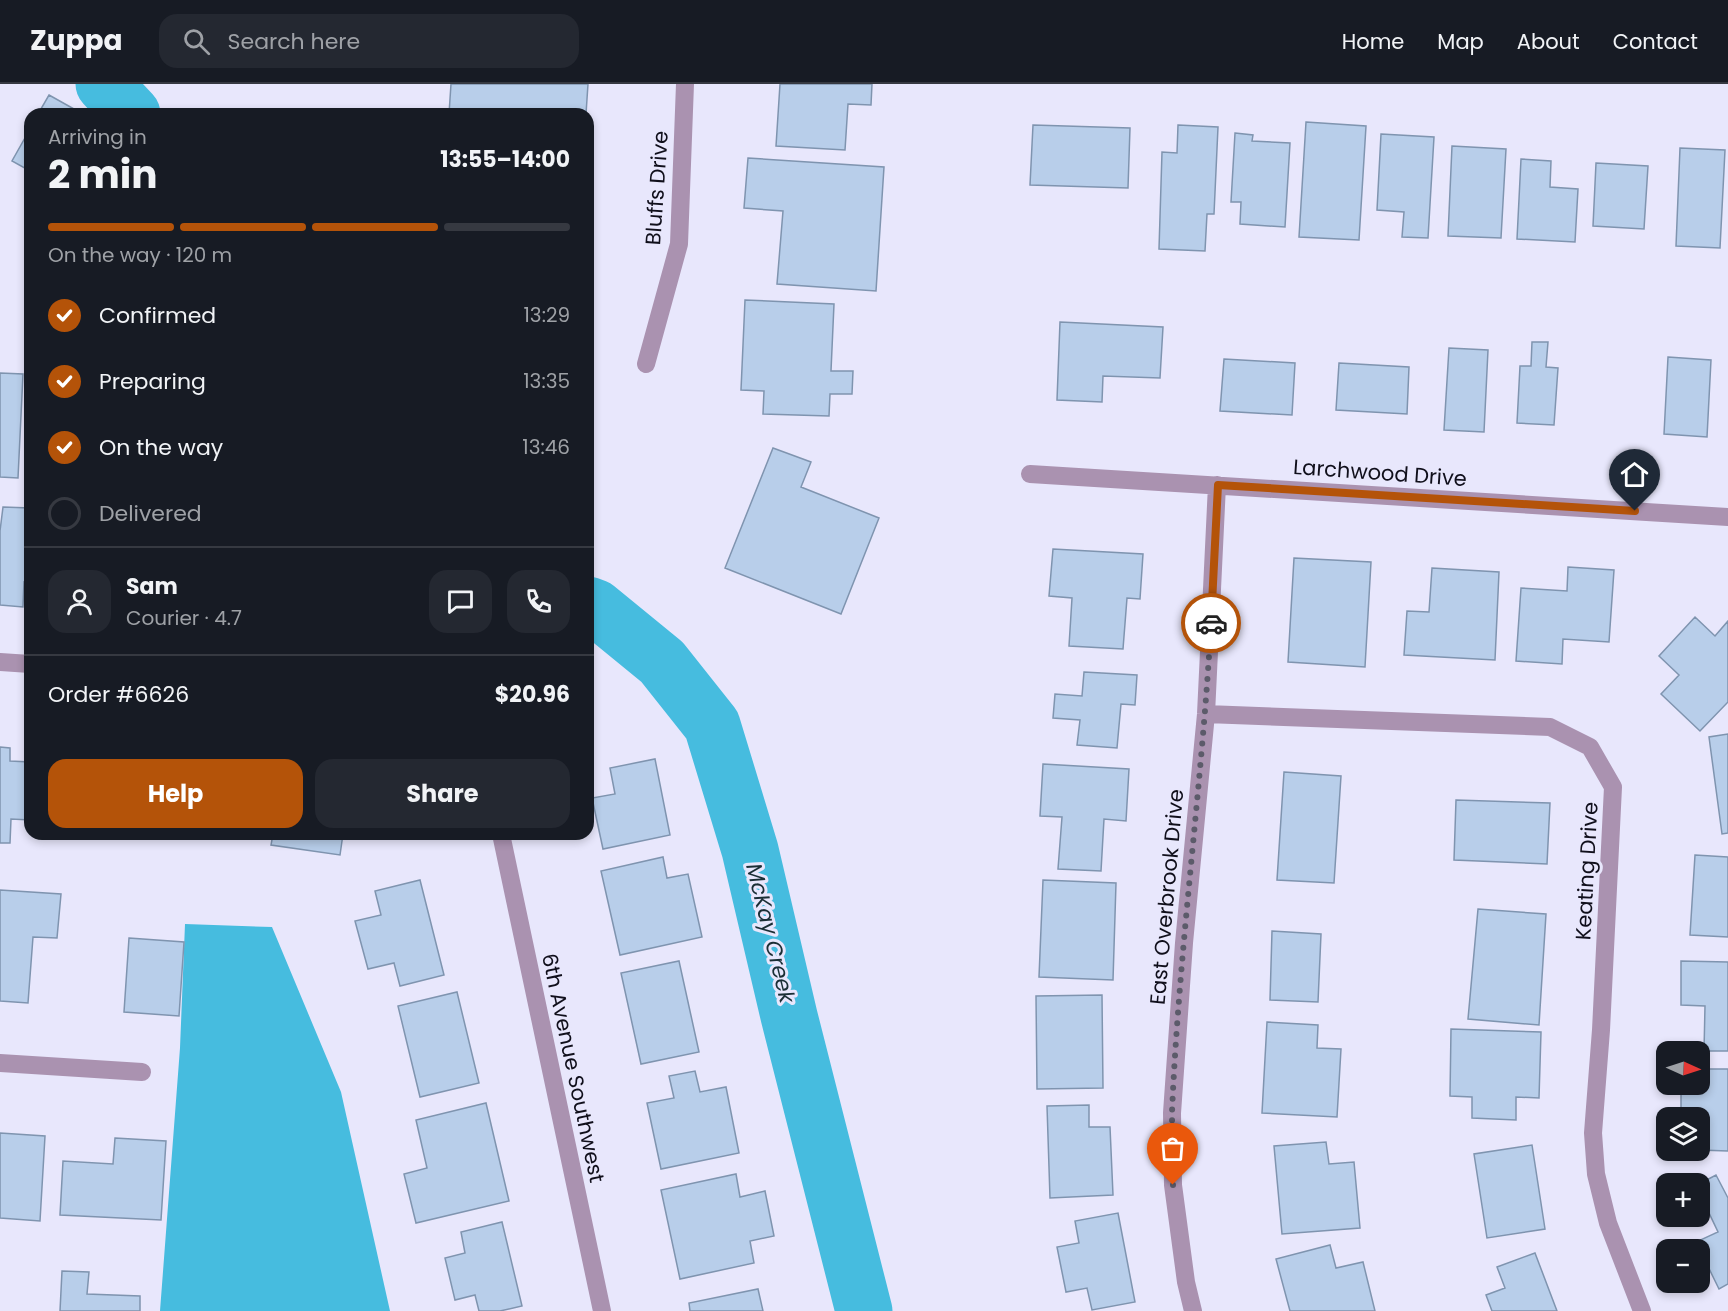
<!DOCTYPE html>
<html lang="en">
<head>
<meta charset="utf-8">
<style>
  body { margin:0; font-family:Poppins,sans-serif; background:#242831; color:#f1f3f6; height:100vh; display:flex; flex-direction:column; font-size:22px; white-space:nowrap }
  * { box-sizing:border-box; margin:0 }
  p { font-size:20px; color:#9ea1a6 }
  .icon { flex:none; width:33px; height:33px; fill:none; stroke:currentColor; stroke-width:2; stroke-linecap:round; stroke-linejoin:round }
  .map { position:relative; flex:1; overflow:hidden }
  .details { position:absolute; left:24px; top:24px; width:570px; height:732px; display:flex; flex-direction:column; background:#171b24; border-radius:18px; box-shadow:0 3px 9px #0003 }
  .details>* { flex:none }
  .needle { width:39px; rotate:93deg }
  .controls { position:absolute; left:1656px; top:957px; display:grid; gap:12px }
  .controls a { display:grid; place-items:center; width:54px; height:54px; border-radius:12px; background:#171b24; box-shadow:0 3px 9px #0003; font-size:30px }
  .pin { position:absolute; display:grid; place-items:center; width:51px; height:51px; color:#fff; margin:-62px -26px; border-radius:50% 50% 50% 0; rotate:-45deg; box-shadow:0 0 6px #0007 }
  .pin .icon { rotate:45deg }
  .courier { position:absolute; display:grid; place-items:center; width:60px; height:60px; margin:-30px; border:4px solid #b45309; border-radius:50%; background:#fff; color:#222; box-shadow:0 2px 8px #0007 }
  .overview em { font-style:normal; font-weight:700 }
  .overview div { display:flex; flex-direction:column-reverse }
  .overview { display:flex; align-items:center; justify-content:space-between; height:102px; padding:0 24px }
  h1 { font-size:39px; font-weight:700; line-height:45px }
  .bar { display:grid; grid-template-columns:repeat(4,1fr); gap:9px 6px; align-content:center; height:72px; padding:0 24px }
  .bar i { height:8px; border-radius:4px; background:#363941 }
  .bar .selected { background:#b45309 }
  .bar p { grid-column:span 4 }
  .line { display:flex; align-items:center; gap:15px; padding:0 24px; border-top:2px solid #363941 }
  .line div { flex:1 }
  .round { display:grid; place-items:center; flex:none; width:63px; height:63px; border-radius:18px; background:#242831 }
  ol { padding:0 24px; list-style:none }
  li { display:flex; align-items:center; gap:18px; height:66px }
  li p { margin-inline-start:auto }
  li .icon { padding:6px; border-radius:50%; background:#b45309; color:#fff; stroke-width:4 }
  li:last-child { color:#9ea1a6 }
  li i { width:33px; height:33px; border:3px solid #363941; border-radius:50% }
  .primary-button { display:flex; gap:12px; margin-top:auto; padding:12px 24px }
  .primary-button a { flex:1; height:69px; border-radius:18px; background:#b45309; color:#fff; font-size:24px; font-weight:700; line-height:69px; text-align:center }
  .primary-button a+a { background:#242831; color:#f1f3f6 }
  header { display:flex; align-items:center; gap:36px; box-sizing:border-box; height:84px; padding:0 30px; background:#171b24; border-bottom:2px solid #363941 }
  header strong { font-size:28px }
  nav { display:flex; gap:33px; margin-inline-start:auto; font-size:21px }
  .search { width:420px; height:54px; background:#242831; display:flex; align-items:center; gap:15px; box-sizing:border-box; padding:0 21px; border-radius:18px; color:#9ea1a6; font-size:22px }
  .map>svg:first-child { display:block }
  .water { fill:#46bcdf }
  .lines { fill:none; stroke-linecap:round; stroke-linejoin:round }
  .river { stroke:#46bcdf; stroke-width:57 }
  .building { fill:#b8ceea; stroke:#7f94af; stroke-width:1.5 }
  .minor { stroke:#aa92b0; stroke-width:18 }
  .done { stroke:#5c5b6a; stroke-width:6; stroke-dasharray:0 10.8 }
  .route { stroke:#b45309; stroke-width:8 }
  .labels { text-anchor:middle; stroke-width:6; stroke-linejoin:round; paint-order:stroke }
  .street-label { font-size:21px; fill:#100f1b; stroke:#e8e7fc }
  .water-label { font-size:22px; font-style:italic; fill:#1a2e35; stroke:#e8e7fc }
</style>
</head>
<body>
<header>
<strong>Zuppa</strong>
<div class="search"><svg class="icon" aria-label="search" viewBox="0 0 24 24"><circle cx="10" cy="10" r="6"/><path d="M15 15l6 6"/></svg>Search here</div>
<nav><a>Home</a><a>Map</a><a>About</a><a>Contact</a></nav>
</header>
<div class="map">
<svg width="1728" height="1227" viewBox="0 0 1728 1227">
  <rect width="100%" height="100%" fill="#e8e7fc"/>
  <path class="water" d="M 185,840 L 272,843 L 341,1008 L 390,1227 L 160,1227 L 180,964 Z"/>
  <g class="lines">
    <path class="river" d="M 104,0 L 132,30
      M 588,521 L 596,524 L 662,578 L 712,641 L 750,766 L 789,932 L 864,1227"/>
  </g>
  <path class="building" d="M 451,0 L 588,0 L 586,30 L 449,30 Z
    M 780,0 L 872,0 L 871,21 L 848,20 L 845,66 L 776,62 Z
    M 49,11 L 83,30 L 38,30 Z
    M 1306,38 L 1366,42 L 1359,156 L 1299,153 Z
    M 1033,41 L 1130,44 L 1128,104 L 1030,101 Z
    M 1178,41 L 1218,43 L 1214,130 L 1207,130 L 1205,167 L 1159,165 L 1162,68 L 1177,69 Z
    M 30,45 L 30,87 L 12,77 Z
    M 1235,49 L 1253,51 L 1252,57 L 1290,59 L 1285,143 L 1240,140 L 1241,118 L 1231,118 Z
    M 1381,50 L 1434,53 L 1428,154 L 1402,153 L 1404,128 L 1377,126 Z
    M 1452,62 L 1506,65 L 1501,154 L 1448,152 Z
    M 1680,64 L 1725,66 L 1720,164 L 1676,162 Z
    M 748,74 L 884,83 L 876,207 L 777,200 L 783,127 L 744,124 Z
    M 1521,75 L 1551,77 L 1550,103 L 1578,105 L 1575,158 L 1517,155 Z
    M 1596,79 L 1648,82 L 1644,145 L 1593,142 Z
    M 745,216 L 834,220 L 831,287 L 853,287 L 852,310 L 830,310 L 829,332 L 763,330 L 764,307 L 741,306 Z
    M 1060,238 L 1163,243 L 1160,294 L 1103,292 L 1102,318 L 1057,316 Z
    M 1532,258 L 1548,258 L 1546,283 L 1558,284 L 1554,341 L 1517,339 L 1520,282 L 1531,282 Z
    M 1449,264 L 1488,266 L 1484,348 L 1444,346 Z
    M 1668,273 L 1711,276 L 1707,353 L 1664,350 Z
    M 1224,275 L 1295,279 L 1292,331 L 1220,327 Z
    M 1339,279 L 1409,283 L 1407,330 L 1336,326 Z
    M 0,289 L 23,290 L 18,394 L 0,393 Z
    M 773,364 L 811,378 L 801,403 L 879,434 L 841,530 L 725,484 Z
    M 3,423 L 30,424 L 30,499 L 24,498 L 23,523 L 0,521 L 0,447 Z
    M 1053,465 L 1143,470 L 1140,515 L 1127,514 L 1123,565 L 1069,562 L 1072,514 L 1049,512 Z
    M 1294,474 L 1371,478 L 1365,583 L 1288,578 Z
    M 1568,483 L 1614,486 L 1609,558 L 1563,555 L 1562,580 L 1516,577 L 1521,504 L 1567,507 Z
    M 1432,484 L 1499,488 L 1495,576 L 1404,571 L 1407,527 L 1429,528 Z
    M 1695,533 L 1715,552 L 1728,537 L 1728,618 L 1700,647 L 1661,610 L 1679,591 L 1659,572 Z
    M 1084,588 L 1137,591 L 1135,621 L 1121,620 L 1117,664 L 1077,661 L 1080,636 L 1053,634 L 1055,610 L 1082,612 Z
    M 1728,650 L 1728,749 L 1722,750 L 1709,653 Z
    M 0,663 L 10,664 L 10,677 L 30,678 L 30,736 L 11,735 L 10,759 L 0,759 Z
    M 655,675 L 670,751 L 603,765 L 592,714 L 615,710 L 610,684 Z
    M 1043,680 L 1129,685 L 1126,737 L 1104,735 L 1101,787 L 1058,785 L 1062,733 L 1040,732 Z
    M 1284,688 L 1341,692 L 1334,799 L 1277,796 Z
    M 1456,716 L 1550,719 L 1547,780 L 1454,776 Z
    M 273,750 L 343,750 L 340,771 L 271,761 Z
    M 1695,771 L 1728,773 L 1728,853 L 1690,851 Z
    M 663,773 L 667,794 L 688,790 L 702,853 L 620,871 L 601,787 Z
    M 420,796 L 444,891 L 400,902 L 394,879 L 368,885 L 355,837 L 381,831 L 375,807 Z
    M 1043,796 L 1116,799 L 1113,896 L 1039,893 Z
    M 0,806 L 61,810 L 57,854 L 33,853 L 28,919 L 0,917 Z
    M 1478,825 L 1546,830 L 1539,941 L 1468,935 Z
    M 1272,847 L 1321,850 L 1318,918 L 1270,916 Z
    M 129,854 L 184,858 L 179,932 L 124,928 Z
    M 679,877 L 699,968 L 641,980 L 621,889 Z
    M 1681,877 L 1728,878 L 1728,967 L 1704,967 L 1705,922 L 1681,921 Z
    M 457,908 L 479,999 L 420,1013 L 398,922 Z
    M 1102,911 L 1103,1004 L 1037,1005 L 1036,912 Z
    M 1267,938 L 1318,941 L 1317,964 L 1341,965 L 1337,1033 L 1262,1029 Z
    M 1451,945 L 1541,948 L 1539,1014 L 1516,1013 L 1516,1036 L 1472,1034 L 1472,1013 L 1450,1012 Z
    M 1700,985 L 1728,985 L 1728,1067 L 1700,1066 L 1700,1034 L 1681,1034 L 1681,1000 L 1700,1000 Z
    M 695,987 L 700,1008 L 726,1003 L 739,1069 L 661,1085 L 647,1019 L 674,1014 L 669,992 Z
    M 486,1019 L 509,1117 L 416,1139 L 404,1090 L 427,1084 L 416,1036 Z
    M 1089,1021 L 1089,1043 L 1110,1043 L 1113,1111 L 1050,1114 L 1047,1022 Z
    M 0,1049 L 45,1052 L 40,1137 L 0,1134 Z
    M 115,1054 L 166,1057 L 161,1136 L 60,1131 L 63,1077 L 113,1080 Z
    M 1326,1058 L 1329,1080 L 1354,1078 L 1360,1144 L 1282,1150 L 1274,1062 Z
    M 1532,1061 L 1545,1145 L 1487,1154 L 1474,1070 Z
    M 736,1090 L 740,1113 L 765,1107 L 774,1152 L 750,1157 L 754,1179 L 680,1195 L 661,1106 Z
    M 1716,1091 L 1728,1114 L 1728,1200 L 1719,1205 L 1696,1158 L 1718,1148 L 1700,1110 L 1699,1100 Z
    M 1118,1129 L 1135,1218 L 1092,1226 L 1087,1204 L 1066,1208 L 1057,1163 L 1079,1159 L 1075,1137 Z
    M 502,1138 L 522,1222 L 500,1227 L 479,1227 L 475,1211 L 455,1216 L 445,1174 L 465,1169 L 461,1148 Z
    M 1330,1161 L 1336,1184 L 1363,1178 L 1375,1227 L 1290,1227 L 1276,1175 Z
    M 1535,1169 L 1557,1227 L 1492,1227 L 1486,1211 L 1505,1204 L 1497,1183 Z
    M 62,1187 L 89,1188 L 87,1210 L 140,1212 L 140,1227 L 60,1227 Z
    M 758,1205 L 763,1227 L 690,1227 L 689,1219 Z"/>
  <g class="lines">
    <path class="minor" d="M 646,280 L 679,160 L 685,0
      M 1030,390 L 1728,433
      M 0,578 L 30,580
      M 1206,630 L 1550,643 L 1590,663 L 1613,703 L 1601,946 L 1593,1049 L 1596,1090 L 1608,1139 L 1642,1227
      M 501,750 L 602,1227
      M 0,979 L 142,988
      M 1193,1227 L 1186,1198 L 1173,1101 L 1172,1029 L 1184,859 L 1206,630 L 1217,401"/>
  </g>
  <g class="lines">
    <path class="done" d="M 1173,1101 C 1173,1076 1172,1052 1172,1028 C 1179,865 1202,702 1211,539"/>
    <path class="route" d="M 1211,539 L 1218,401 L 1635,427"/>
  </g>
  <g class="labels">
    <g class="street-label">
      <text transform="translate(657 104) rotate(-86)" y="7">Bluffs Drive</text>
      <text transform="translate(1380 389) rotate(4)" y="7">Larchwood Drive</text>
      <text transform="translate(1587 787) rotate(-87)" y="7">Keating Drive</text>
      <text transform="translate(1167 813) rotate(-85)" y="7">East Overbrook Drive</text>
      <text transform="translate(573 984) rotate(78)" y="7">6th Avenue Southwest</text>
    </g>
    <g class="water-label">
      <text transform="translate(771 849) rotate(76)" y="8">McKay Creek</text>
    </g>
  </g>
</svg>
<div class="controls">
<a><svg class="needle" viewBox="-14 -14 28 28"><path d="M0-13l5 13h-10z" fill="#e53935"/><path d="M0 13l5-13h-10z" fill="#9ea1a6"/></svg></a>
<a><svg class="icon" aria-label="layers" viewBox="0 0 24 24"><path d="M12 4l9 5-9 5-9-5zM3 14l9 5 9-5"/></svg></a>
<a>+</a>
<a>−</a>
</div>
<div class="pin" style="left:1173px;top:1101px;background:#ea580c"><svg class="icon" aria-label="bag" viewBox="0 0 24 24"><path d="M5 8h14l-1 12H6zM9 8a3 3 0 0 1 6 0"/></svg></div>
<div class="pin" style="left:1635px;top:427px;background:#1f2937"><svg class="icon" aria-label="home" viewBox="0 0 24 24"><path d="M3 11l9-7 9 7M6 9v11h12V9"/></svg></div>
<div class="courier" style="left:1211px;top:539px"><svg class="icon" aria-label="car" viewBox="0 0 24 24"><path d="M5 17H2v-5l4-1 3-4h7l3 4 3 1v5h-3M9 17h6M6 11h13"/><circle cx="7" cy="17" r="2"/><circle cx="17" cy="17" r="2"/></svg></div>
<section class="details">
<div class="overview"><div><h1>2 min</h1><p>Arriving in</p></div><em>13:55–14:00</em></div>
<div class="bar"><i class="selected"></i><i class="selected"></i><i class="selected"></i><i></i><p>On the way · 120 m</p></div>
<ol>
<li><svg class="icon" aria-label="check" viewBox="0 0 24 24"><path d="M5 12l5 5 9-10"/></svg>Confirmed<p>13:29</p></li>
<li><svg class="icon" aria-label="check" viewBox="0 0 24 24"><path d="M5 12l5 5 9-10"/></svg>Preparing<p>13:35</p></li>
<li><svg class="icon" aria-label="check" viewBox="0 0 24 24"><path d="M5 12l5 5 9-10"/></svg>On the way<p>13:46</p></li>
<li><i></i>Delivered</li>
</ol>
<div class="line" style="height:108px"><a class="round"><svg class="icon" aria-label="person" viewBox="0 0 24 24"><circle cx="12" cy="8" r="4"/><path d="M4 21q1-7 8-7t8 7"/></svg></a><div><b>Sam</b><p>Courier · 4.7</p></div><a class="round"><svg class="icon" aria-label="chat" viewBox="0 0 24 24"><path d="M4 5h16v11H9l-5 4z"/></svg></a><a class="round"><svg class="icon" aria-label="phone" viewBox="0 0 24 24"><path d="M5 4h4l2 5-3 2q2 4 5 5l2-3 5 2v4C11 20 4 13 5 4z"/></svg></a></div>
<div class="line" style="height:78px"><div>Order #6626</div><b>$20.96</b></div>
<div class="primary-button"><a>Help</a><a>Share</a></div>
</section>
</div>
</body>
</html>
